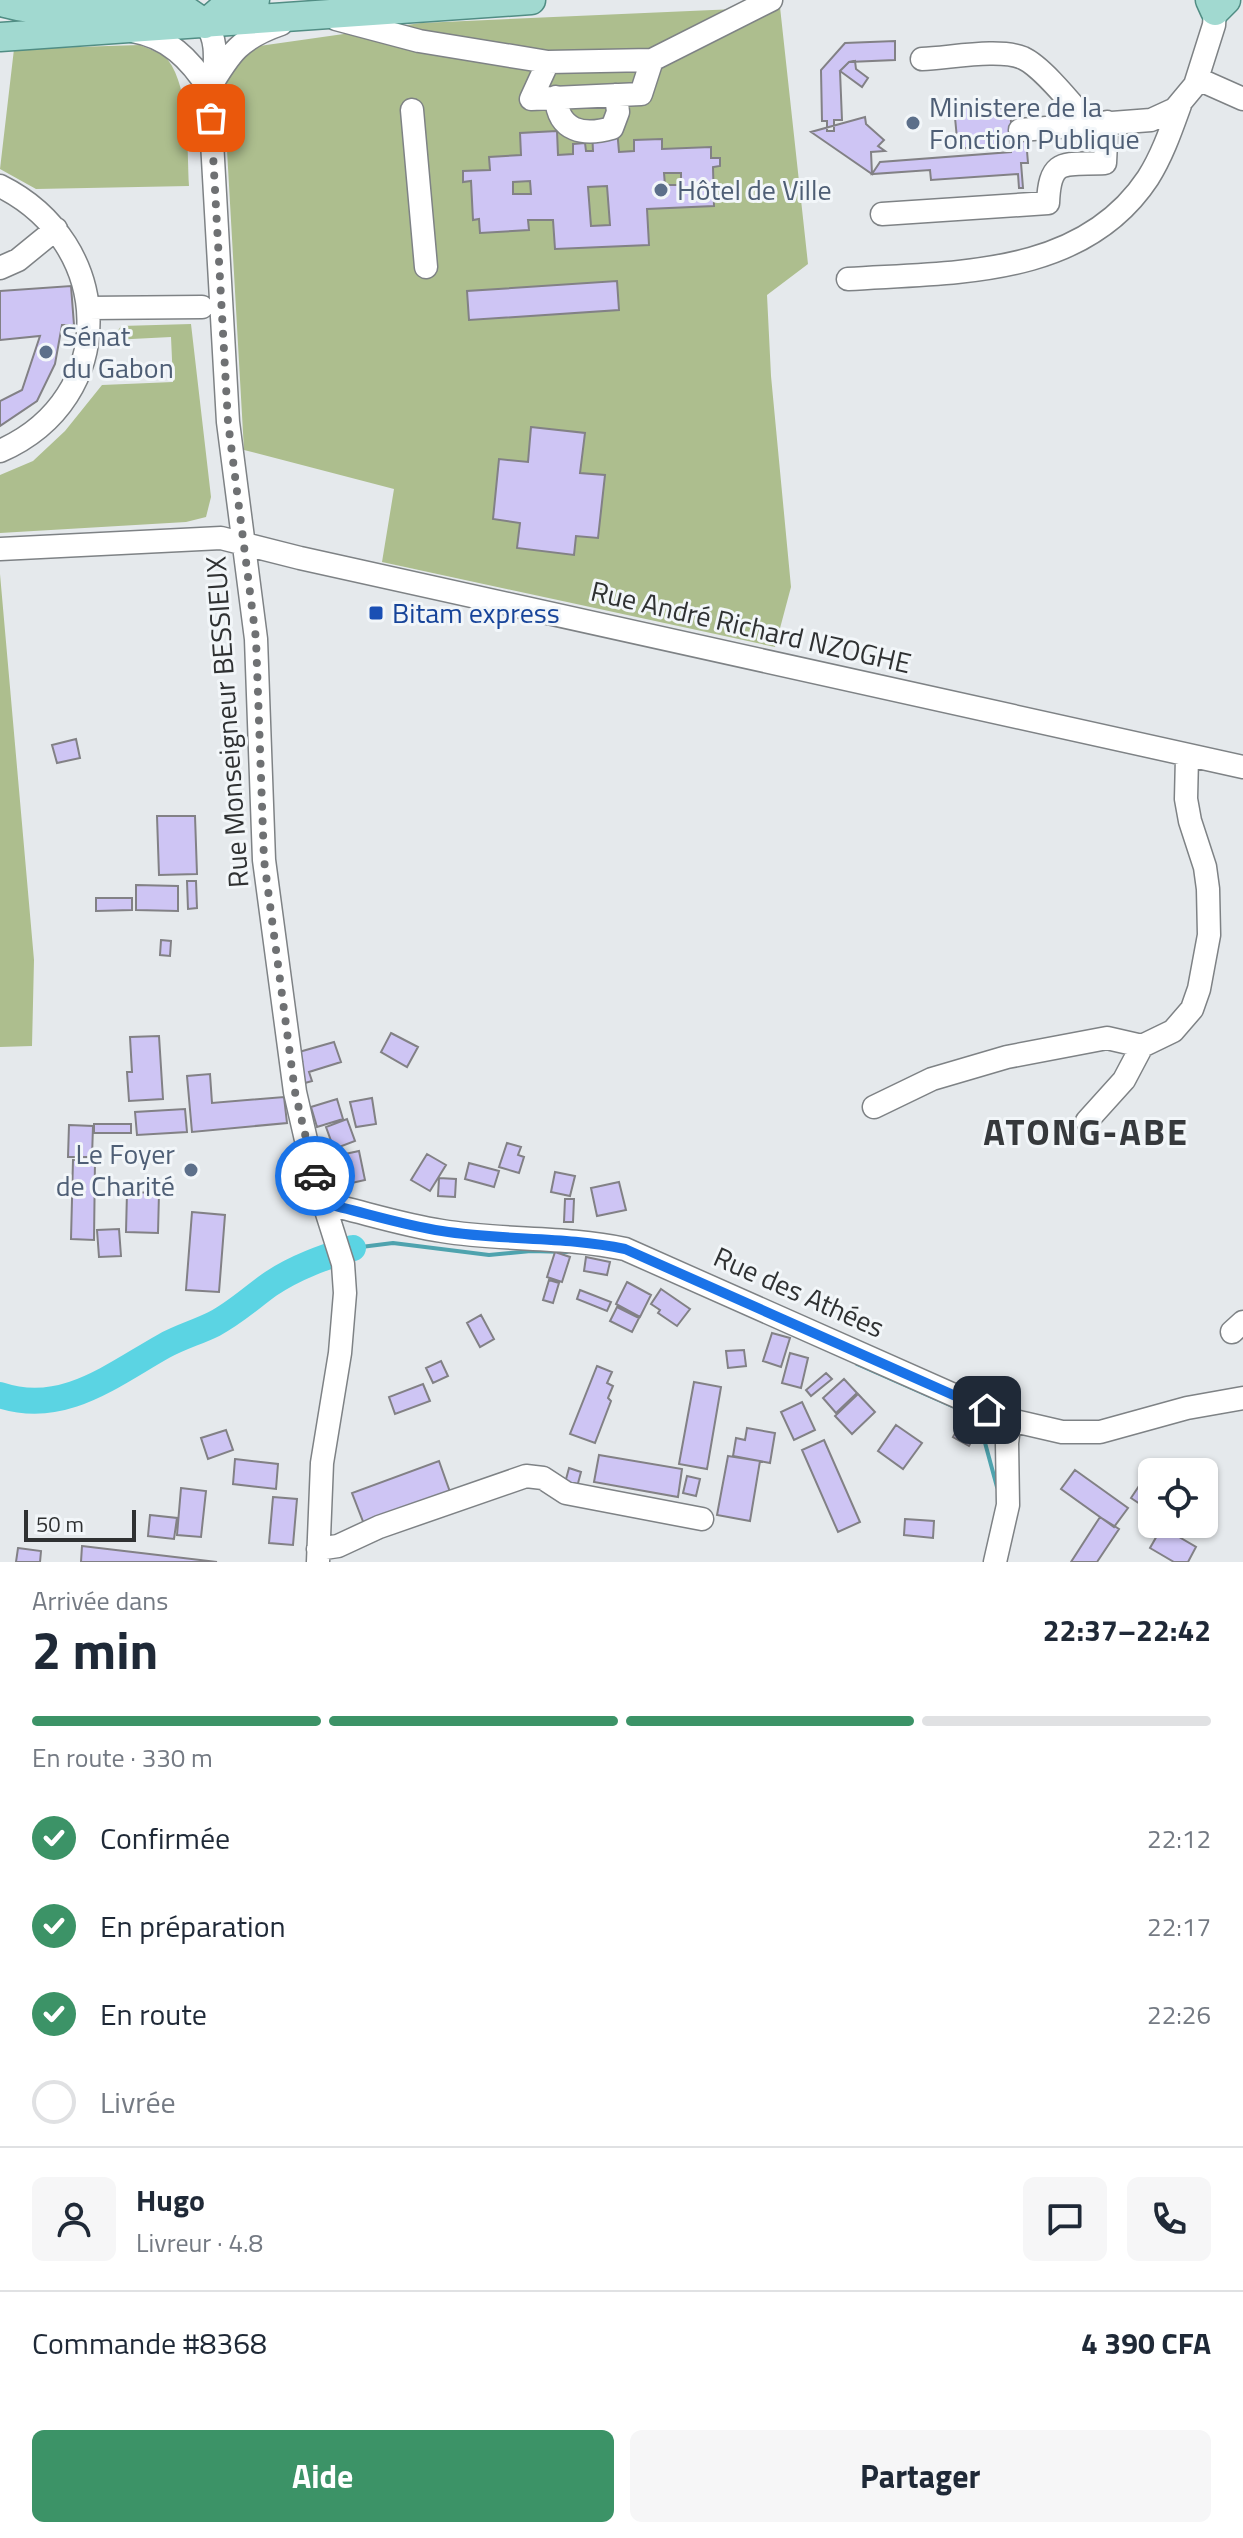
<!DOCTYPE html>
<html lang="fr">
<head>
<meta charset="utf-8">
<style>
  body { margin:0; font-family:"Titillium Web",sans-serif; background:#f6f6f7; color:#1f2937; height:100vh; display:flex; flex-direction:column; font-size:30px; white-space:nowrap }
  * { box-sizing:border-box; margin:0 }
  p { font-size:26px; color:#747a83 }
  .icon { flex:none; width:44px; height:44px; fill:none; stroke:currentColor; stroke-width:2; stroke-linecap:round; stroke-linejoin:round }
  .map { position:relative; height:1562px; overflow:hidden }
  .side { display:flex; flex-direction:column; background:#fff; flex:1 }
  .side>* { flex:none }
  .fabs { position:absolute; left:1138px; top:1458px; display:grid; gap:16px }
  .fabs a { display:grid; place-items:center; width:80px; height:80px; border-radius:12px; background:#fff; box-shadow:0 2px 6px #0004; font-size:40px }
  .scale { position:absolute; left:24px; bottom:20px; width:112px; box-sizing:border-box; padding-left:8px; border:4px solid #2f3132; border-top:0; font-size:22px; line-height:28px; white-space:nowrap; color:#2f3132; -webkit-text-stroke:6px #f2f6f9; paint-order:stroke }
  .pin { position:absolute; display:grid; place-items:center; width:68px; height:68px; color:#fff; margin:-34px; border-radius:16px; box-shadow:0 4px 12px #0006 }
  .courier { position:absolute; display:grid; place-items:center; width:80px; height:80px; margin:-40px; border:6px solid #1a73e8; border-radius:50%; background:#fff; color:#222; box-shadow:0 2px 10px #0007 }
  .summary em { font-style:normal; font-weight:700 }
  .summary div { display:flex; flex-direction:column-reverse }
  .summary { display:flex; align-items:center; justify-content:space-between; height:136px; padding:0 32px }
  h1 { font-size:52px; font-weight:700; line-height:60px }
  .bar { display:grid; grid-template-columns:repeat(4,1fr); gap:12px 8px; align-content:center; height:96px; padding:0 32px }
  .bar i { height:10px; border-radius:6px; background:#e0e1e3 }
  .bar .selected { background:#3c9367 }
  .bar p { grid-column:span 4 }
  .line { display:flex; align-items:center; gap:20px; padding:0 32px; border-top:2px solid #e0e1e3 }
  .line div { flex:1 }
  .round { display:grid; place-items:center; flex:none; width:84px; height:84px; border-radius:12px; background:#f6f6f7 }
  ol { padding:0 32px; list-style:none }
  li { display:flex; align-items:center; gap:24px; height:88px }
  li p { margin-inline-start:auto }
  li .icon { padding:8px; border-radius:50%; background:#3c9367; color:#fff; stroke-width:4 }
  li:last-child { color:#747a83 }
  li i { width:44px; height:44px; border:4px solid #e0e1e3; border-radius:50% }
  .cta { display:flex; gap:16px; margin-top:auto; padding:16px 32px }
  .cta a { flex:1; height:92px; border-radius:12px; background:#3c9367; color:#fff; font-size:32px; font-weight:700; line-height:92px; text-align:center }
  .cta a+a { background:#f6f6f7; color:#1f2937 }
  .map>svg:first-child { display:block }
  .green { fill:#adbe8e }
  .lines { fill:none; stroke-linecap:round; stroke-linejoin:round }
  .stream { stroke:#4ea3ae; stroke-width:4 }
  .river { stroke:#5bd4e3; stroke-width:26 }
  .building { fill:#cec5f4; stroke:#828185; stroke-width:2; fill-rule:evenodd }
  .minor-casing { stroke:#7e8285; stroke-width:25 }
  .major-casing { stroke:#518d84; stroke-width:31 }
  .minor { stroke:#fff; stroke-width:22 }
  .major { stroke:#a1d9d0; stroke-width:28 }
  .done { stroke:#6f7173; stroke-width:8; stroke-dasharray:0 14.4 }
  .route { stroke:#1a73e8; stroke-width:10 }
  .service-dot { fill:#5c6f8a; stroke:#f2f6f9; stroke-width:3 }
  .transit-dot { fill:#1a4fb4; stroke:#f2f6f9; stroke-width:3 }
  .labels { text-anchor:middle; stroke-width:6; stroke-linejoin:round; paint-order:stroke }
  .service-label { font-size:28px; fill:#4e5e75; stroke:#f2f6f9; text-anchor:start }
  .transit-label { font-size:28px; fill:#164399; stroke:#f2f6f9; text-anchor:start }
  .street-label { font-size:28px; fill:#2f3132; stroke:#f2f6f9 }
  .district-label { font-size:36px; font-weight:bold; letter-spacing:2px; fill:#36393c; stroke:#f2f6f9 }
</style>
</head>
<body>
<div class="map">
<svg width="1243" height="1562" viewBox="0 0 1243 1562">
  <rect width="100%" height="100%" fill="#e5e9ec"/>
  <path class="green" d="M 780,7 L 808,264 L 767,295 L 771,376 L 791,587 L 775,647 L 382,562 L 394,489 L 244,450 L 224,97 L 228,76 L 253,47 L 421,23 Z
    M 140,45 C 149,49 162,53 168,60 C 190,89 187,151 189,186 L 36,189 L 0,169 L 14,49 Z
    M 191,324 L 211,497 L 206,517 L 186,522 L 0,533 L 0,475 L 33,461 L 65,431 L 102,385 L 173,382 L 171,337 L 112,340 L 121,326 Z
    M 0,574 L 34,960 L 32,1046 L 0,1047 Z"/>
  <g class="lines">
    <path class="stream" d="M 353,1248 L 393,1243 L 489,1255 L 531,1251 L 567,1252
      M 857,1364 L 977,1417
      M 974,1416 L 981,1428 L 997,1487"/>
    <path class="river" d="M 0,1395 C 63,1416 112,1375 164,1346 C 180,1337 198,1332 214,1324 C 235,1313 251,1298 269,1285 C 295,1267 325,1257 353,1248"/>
  </g>
  <path class="building" d="M 895,41 L 895,60 L 849,62 L 840,71 L 842,120 L 834,120 L 834,131 L 827,131 L 827,121 L 822,121 L 821,70 L 845,43 Z
    M 855,61 L 856,69 L 868,78 L 862,87 L 840,71 L 849,62 Z
    M 984,105 L 984,110 L 1010,108 L 1012,137 L 996,139 L 997,145 L 958,149 L 954,107 Z
    M 865,117 L 866,124 L 884,140 L 878,146 L 885,151 L 871,152 L 872,174 L 811,132 Z
    M 617,129 L 619,152 L 634,151 L 634,140 L 662,139 L 662,149 L 711,147 L 711,158 L 720,158 L 720,166 L 713,167 L 714,206 L 647,209 L 649,245 L 555,249 L 553,220 L 528,220 L 529,230 L 480,233 L 479,219 L 473,220 L 471,181 L 463,182 L 463,171 L 490,170 L 489,157 L 521,155 L 520,133 L 557,131 L 558,155 L 573,154 L 573,144 L 585,143 L 586,151 L 593,151 L 592,130 ZM 664,173 L 681,173 L 681,185 L 665,185 ZM 530,181 L 531,194 L 513,194 L 513,182 ZM 607,186 L 610,225 L 591,226 L 588,187 Z
    M 1026,139 L 1028,163 L 1021,163 L 1023,188 L 1019,188 L 1018,174 L 931,180 L 930,170 L 872,174 L 880,162 L 1011,152 L 1010,140 Z
    M 617,281 L 619,310 L 469,320 L 467,291 Z
    M 71,286 L 74,325 L 62,325 L 55,364 L 37,401 L 0,426 L 0,401 L 22,390 L 40,336 L 0,340 L 0,291 Z
    M 531,427 L 585,433 L 580,473 L 605,475 L 598,538 L 576,536 L 574,555 L 517,548 L 520,523 L 493,519 L 499,459 L 528,462 Z
    M 76,739 L 80,758 L 57,763 L 52,745 Z
    M 157,816 L 195,816 L 197,874 L 159,875 Z
    M 187,881 L 196,881 L 197,908 L 188,909 Z
    M 136,885 L 178,886 L 178,911 L 136,910 Z
    M 96,898 L 132,898 L 132,910 L 96,911 Z
    M 161,940 L 171,941 L 170,956 L 160,955 Z
    M 391,1033 L 418,1047 L 407,1067 L 381,1052 Z
    M 159,1036 L 163,1099 L 129,1101 L 127,1072 L 132,1072 L 130,1037 Z
    M 334,1042 L 341,1062 L 309,1072 L 312,1081 L 305,1083 L 298,1062 L 302,1061 L 299,1052 Z
    M 210,1074 L 212,1103 L 284,1097 L 287,1123 L 192,1132 L 187,1076 Z
    M 372,1098 L 376,1124 L 356,1127 L 350,1102 Z
    M 337,1099 L 343,1119 L 317,1127 L 311,1107 Z
    M 185,1109 L 187,1132 L 137,1135 L 135,1112 Z
    M 347,1119 L 355,1141 L 334,1149 L 326,1127 Z
    M 94,1124 L 131,1124 L 131,1133 L 94,1133 Z
    M 69,1125 L 93,1126 L 92,1157 L 68,1157 Z
    M 507,1143 L 521,1147 L 518,1155 L 524,1157 L 519,1173 L 499,1167 Z
    M 359,1151 L 365,1180 L 338,1186 L 331,1157 Z
    M 427,1154 L 446,1165 L 430,1191 L 411,1180 Z
    M 73,1160 L 95,1160 L 94,1240 L 71,1239 Z
    M 469,1163 L 499,1171 L 494,1187 L 465,1179 Z
    M 555,1172 L 575,1176 L 570,1196 L 551,1192 Z
    M 439,1178 L 456,1179 L 455,1197 L 438,1196 Z
    M 619,1182 L 626,1210 L 597,1216 L 591,1188 Z
    M 127,1192 L 159,1193 L 158,1233 L 126,1232 Z
    M 565,1199 L 574,1199 L 573,1222 L 564,1222 Z
    M 192,1212 L 225,1215 L 219,1292 L 186,1290 Z
    M 119,1229 L 121,1256 L 99,1257 L 97,1230 Z
    M 555,1252 L 570,1257 L 562,1282 L 547,1277 Z
    M 586,1257 L 610,1262 L 607,1275 L 584,1271 Z
    M 549,1280 L 559,1283 L 553,1303 L 543,1300 Z
    M 627,1282 L 651,1295 L 640,1317 L 616,1304 Z
    M 661,1289 L 690,1309 L 677,1326 L 658,1313 L 660,1310 L 651,1304 Z
    M 580,1290 L 611,1302 L 607,1311 L 577,1299 Z
    M 617,1307 L 639,1318 L 632,1332 L 610,1321 Z
    M 481,1315 L 494,1339 L 480,1347 L 467,1323 Z
    M 772,1333 L 790,1338 L 781,1367 L 763,1361 Z
    M 744,1350 L 746,1366 L 728,1368 L 726,1351 Z
    M 790,1353 L 808,1358 L 801,1388 L 782,1383 Z
    M 441,1361 L 448,1376 L 433,1383 L 426,1368 Z
    M 597,1366 L 612,1372 L 607,1383 L 613,1386 L 608,1398 L 611,1401 L 595,1443 L 570,1434 Z
    M 826,1373 L 832,1379 L 811,1396 L 806,1390 Z
    M 844,1379 L 857,1393 L 836,1413 L 823,1398 Z
    M 694,1382 L 721,1387 L 707,1469 L 679,1464 Z
    M 423,1384 L 430,1401 L 395,1414 L 389,1397 Z
    M 858,1394 L 875,1412 L 852,1434 L 835,1416 Z
    M 802,1402 L 815,1430 L 794,1440 L 781,1412 Z
    M 960,1424 L 976,1433 L 969,1446 L 953,1437 Z
    M 896,1425 L 922,1443 L 903,1469 L 878,1451 Z
    M 747,1428 L 775,1433 L 770,1463 L 733,1456 L 736,1438 L 745,1440 Z
    M 226,1430 L 233,1450 L 208,1459 L 201,1438 Z
    M 824,1440 L 860,1522 L 838,1532 L 802,1450 Z
    M 599,1455 L 682,1469 L 678,1497 L 594,1482 Z
    M 728,1456 L 760,1461 L 750,1521 L 717,1515 Z
    M 235,1459 L 278,1464 L 276,1489 L 233,1484 Z
    M 439,1461 L 450,1492 L 364,1524 L 352,1493 Z
    M 569,1468 L 581,1472 L 577,1487 L 565,1483 Z
    M 1075,1470 L 1128,1508 L 1114,1527 L 1061,1489 Z
    M 687,1476 L 700,1479 L 696,1496 L 683,1493 Z
    M 1145,1477 L 1152,1482 L 1152,1512 L 1131,1498 Z
    M 181,1488 L 206,1491 L 201,1537 L 177,1535 Z
    M 273,1497 L 297,1499 L 293,1545 L 269,1543 Z
    M 150,1515 L 177,1518 L 174,1539 L 148,1536 Z
    M 1100,1517 L 1119,1529 L 1097,1562 L 1071,1562 Z
    M 905,1519 L 934,1521 L 933,1538 L 904,1535 Z
    M 1162,1527 L 1196,1547 L 1188,1562 L 1174,1562 L 1150,1548 Z
    M 82,1546 L 217,1562 L 81,1562 Z
    M 18,1548 L 41,1551 L 40,1562 L 16,1562 Z"/>
  <g class="lines">
    <defs>
      <path id="minor" d="M 336,19 L 419,41 L 548,62 L 652,60 L 771,0
        M 205,24 C 218,38 215,61 214,79
        M 132,31 C 168,37 190,59 209,89 L 228,422 L 256,639 L 264,860 L 295,1092 L 312,1166 L 343,1264 L 345,1293 L 340,1353 L 322,1463 L 318,1562
        M 922,59 C 950,58 999,48 1023,58 C 1043,67 1075,108 1090,125
        M 548,62 L 531,99 L 641,94 L 652,60
        M 1198,79 L 1243,99
        M 209,89 C 230,53 240,38 281,24
        M 556,97 C 558,132 584,136 612,128 L 618,112 L 616,95
        M 412,110 L 426,267
        M 1020,130 L 1151,120 L 1175,109 L 1195,85 L 1214,25 L 1215,11
        M 0,186 C 115,243 121,398 0,451
        M 882,214 L 1048,203 C 1050,156 1065,165 1105,163 L 1107,122
        M 0,268 L 18,260 L 56,229
        M 848,279 C 954,272 1082,278 1148,178 C 1162,156 1171,130 1180,105
        M 88,308 L 202,307
        M 0,549 L 221,538 L 300,558 L 1243,767
        M 874,1107 L 932,1079 L 1007,1057 L 1107,1038 L 1142,1046
        M 1087,1121 L 1124,1080 L 1142,1046 L 1173,1031 L 1192,1009 L 1199,989 L 1209,935 L 1208,889 L 1205,867 L 1190,821 L 1186,799 L 1187,757
        M 323,1203 C 363,1212 402,1225 442,1231 C 503,1241 565,1236 625,1249 L 1010,1420 L 1062,1432 L 1100,1432 L 1187,1408 L 1243,1398
        M 1232,1332 L 1243,1322
        M 318,1549 L 338,1546 L 379,1527 L 526,1476 L 543,1478 L 566,1493 L 702,1519
        M 995,1562 L 1008,1505 L 1007,1443 L 1010,1420"/>
      <path id="major" d="M 1210,0 L 1215,11 L 1226,0
        M 5,3 C 60,18 113,5 169,6 L 185,10 L 204,23
        M 205,24 L 228,4 L 255,0
        M 0,37 L 531,0"/>
    </defs>
    <use href="#minor" class="minor-casing"/>
    <use href="#major" class="major-casing"/>
    <use href="#minor" class="minor"/>
    <use href="#major" class="major"/>
  </g>
  <g class="lines">
    <path class="done" d="M 211,118 L 228,422 L 256,639 L 264,860 L 295,1092 L 315,1176"/>
    <path class="route" d="M 315,1176 L 323,1203 C 363,1212 402,1225 442,1231 C 503,1241 565,1236 625,1249 L 987,1410"/>
  </g>
  <g class="service-dot">
    <circle cx="913" cy="123" r="8"/>
    <circle cx="661" cy="190" r="8"/>
    <circle cx="46" cy="352" r="8"/>
    <circle cx="191" cy="1170" r="8"/>
  </g>
  <rect class="transit-dot" x="368" y="605" width="16" height="16" rx="4"/>
  <g class="labels">
    <g class="service-label">
      <text x="929" y="117">Ministere de la<tspan x="929" dy="32">Fonction Publique</tspan></text>
      <text x="677" y="200">Hôtel de Ville</text>
      <text x="62" y="346">Sénat<tspan x="62" dy="32">du Gabon</tspan></text>
      <text x="175" y="1164" text-anchor="end">Le Foyer<tspan x="175" dy="32">de Charité</tspan></text>
    </g>
    <g class="transit-label">
      <text x="392" y="623">Bitam express</text>
    </g>
    <g class="street-label">
      <text transform="translate(751 627) rotate(13)" y="10">Rue André Richard NZOGHE</text>
      <text transform="translate(227 722) rotate(-94)" y="10">Rue Monseigneur BESSIEUX</text>
      <text transform="translate(799 1292) rotate(24)" y="10">Rue des Athées</text>
    </g>
    <g class="district-label">
      <text x="1086" y="1145">ATONG-ABE</text>
    </g>
  </g>
</svg>
<div class="fabs">
<a><svg class="icon" aria-label="locate" viewBox="0 0 24 24"><circle cx="12" cy="12" r="6"/><path d="M12 2v4M12 18v4M2 12h4M18 12h4"/></svg></a>
</div>
<div class="scale">50 m</div>
<div class="pin" style="left:211px;top:118px;background:#ea580c"><svg class="icon" aria-label="bag" viewBox="0 0 24 24"><path d="M5 8h14l-1 12H6zM9 8a3 3 0 0 1 6 0"/></svg></div>
<div class="pin" style="left:987px;top:1410px;background:#1f2937"><svg class="icon" aria-label="home" viewBox="0 0 24 24"><path d="M3 11l9-7 9 7M6 9v11h12V9"/></svg></div>
<div class="courier" style="left:315px;top:1176px"><svg class="icon" aria-label="car" viewBox="0 0 24 24"><path d="M5 17H2v-5l4-1 3-4h7l3 4 3 1v5h-3M9 17h6M6 11h13"/><circle cx="7" cy="17" r="2"/><circle cx="17" cy="17" r="2"/></svg></div>
</div>
<section class="side">
<div class="summary"><div><h1>2 min</h1><p>Arrivée dans</p></div><em>22:37–22:42</em></div>
<div class="bar"><i class="selected"></i><i class="selected"></i><i class="selected"></i><i></i><p>En route · 330 m</p></div>
<ol>
<li><svg class="icon" aria-label="check" viewBox="0 0 24 24"><path d="M5 12l5 5 9-10"/></svg>Confirmée<p>22:12</p></li>
<li><svg class="icon" aria-label="check" viewBox="0 0 24 24"><path d="M5 12l5 5 9-10"/></svg>En préparation<p>22:17</p></li>
<li><svg class="icon" aria-label="check" viewBox="0 0 24 24"><path d="M5 12l5 5 9-10"/></svg>En route<p>22:26</p></li>
<li><i></i>Livrée</li>
</ol>
<div class="line" style="height:144px"><a class="round"><svg class="icon" aria-label="person" viewBox="0 0 24 24"><circle cx="12" cy="8" r="4"/><path d="M4 21q1-7 8-7t8 7"/></svg></a><div><b>Hugo</b><p>Livreur · 4.8</p></div><a class="round"><svg class="icon" aria-label="chat" viewBox="0 0 24 24"><path d="M4 5h16v11H9l-5 4z"/></svg></a><a class="round"><svg class="icon" aria-label="phone" viewBox="0 0 24 24"><path d="M5 4h4l2 5-3 2q2 4 5 5l2-3 5 2v4C11 20 4 13 5 4z"/></svg></a></div>
<div class="line" style="height:104px"><div>Commande #8368</div><b>4 390 CFA</b></div>
<div class="cta"><a>Aide</a><a>Partager</a></div>
</section>
</body>
</html>
